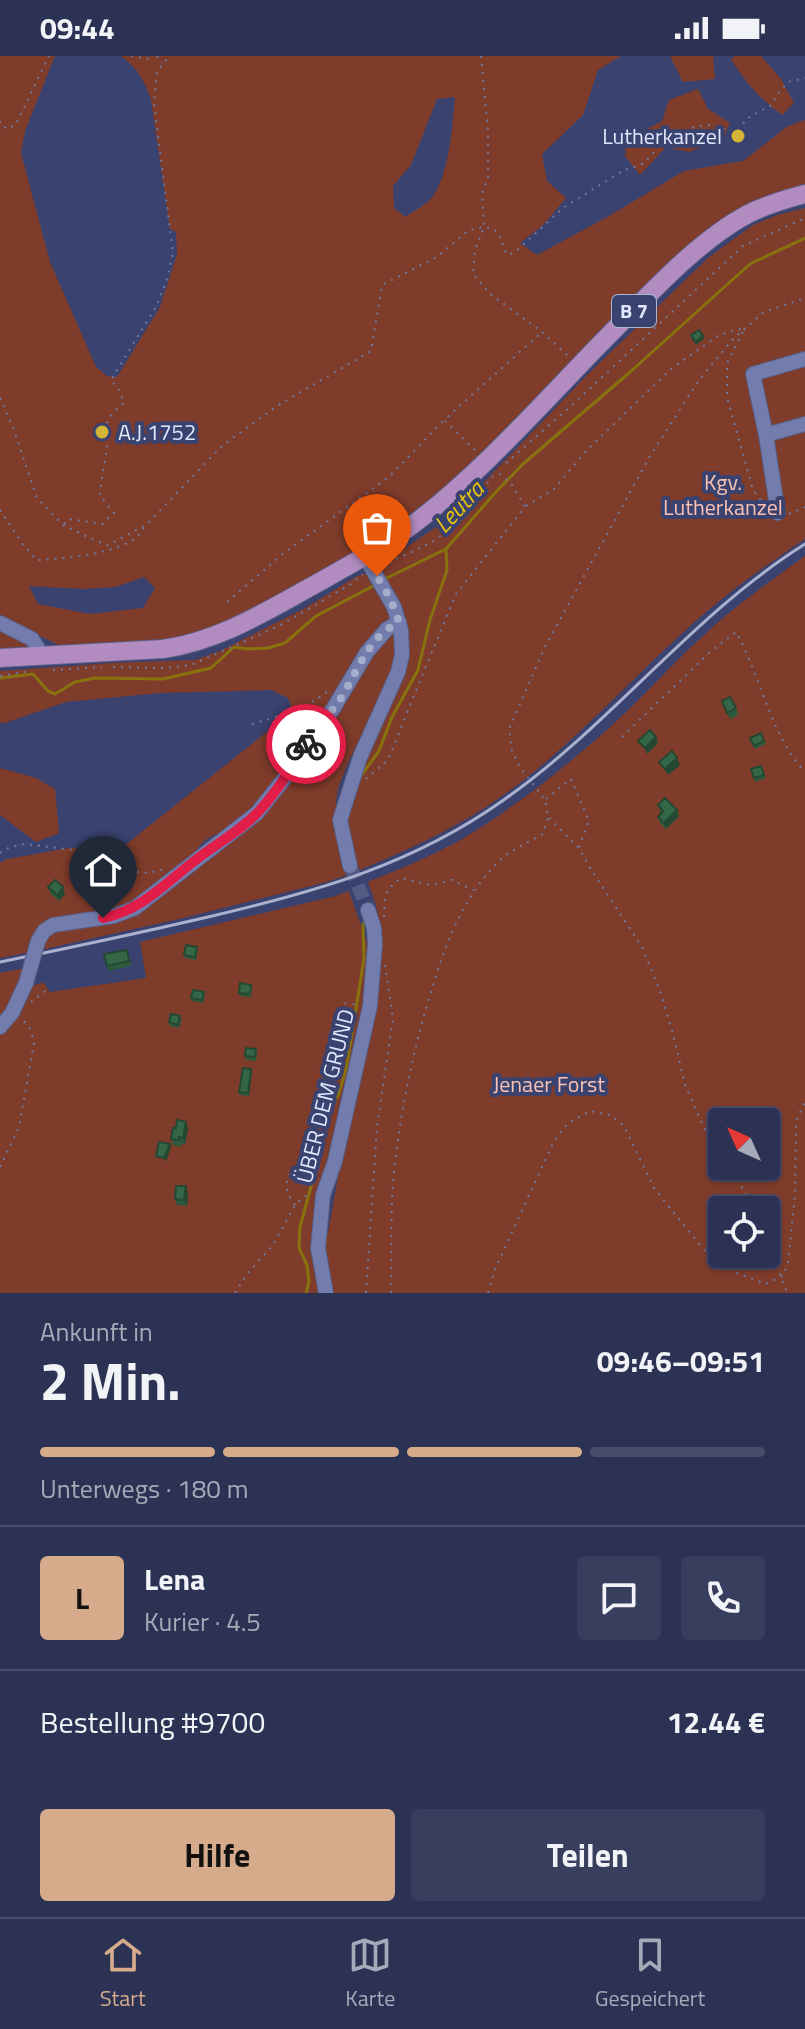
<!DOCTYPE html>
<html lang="de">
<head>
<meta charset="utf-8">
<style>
  body { margin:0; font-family:"Titillium Web",sans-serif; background:#383e5d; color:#f1f3f6; height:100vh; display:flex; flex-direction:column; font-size:30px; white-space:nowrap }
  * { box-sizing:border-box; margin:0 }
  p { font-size:26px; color:#a6aab8 }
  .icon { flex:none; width:44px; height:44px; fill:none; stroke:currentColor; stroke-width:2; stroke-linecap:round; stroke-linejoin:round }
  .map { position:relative; height:1237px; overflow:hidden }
  .details { display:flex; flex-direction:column; background:#2c3253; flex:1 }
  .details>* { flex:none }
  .needle { width:52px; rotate:315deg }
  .controls { position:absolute; left:708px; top:1052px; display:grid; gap:16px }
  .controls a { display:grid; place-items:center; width:72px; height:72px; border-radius:8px; background:#2c3253; box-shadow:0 2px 6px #0004,0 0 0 2px #484d6a; font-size:40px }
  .pin { position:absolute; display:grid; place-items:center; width:68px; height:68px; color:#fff; margin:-82px -34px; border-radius:50% 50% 50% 0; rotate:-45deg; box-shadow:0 0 8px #0007 }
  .pin .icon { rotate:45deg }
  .courier { position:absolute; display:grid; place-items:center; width:80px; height:80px; margin:-40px; border:6px solid #e11d48; border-radius:50%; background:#fff; color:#222; box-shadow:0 2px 10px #0007 }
  .overview em { font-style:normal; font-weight:700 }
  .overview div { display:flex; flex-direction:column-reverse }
  .overview { display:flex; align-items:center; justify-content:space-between; height:136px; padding:0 40px }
  h1 { font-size:52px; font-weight:700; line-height:60px }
  .bar { display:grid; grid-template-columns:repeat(4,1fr); gap:12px 8px; align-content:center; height:96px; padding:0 40px }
  .bar i { height:10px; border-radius:6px; background:#484d6a }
  .bar .selected { background:#d6ab8b }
  .bar p { grid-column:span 4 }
  .line { display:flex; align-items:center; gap:20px; padding:0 40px; border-top:2px solid #484d6a }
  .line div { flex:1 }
  .round { display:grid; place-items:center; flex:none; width:84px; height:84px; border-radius:8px; background:#383e5d }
  .primary-button { display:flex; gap:16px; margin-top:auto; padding:16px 40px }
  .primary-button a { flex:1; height:92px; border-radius:8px; background:#d6ab8b; color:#111; font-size:32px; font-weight:700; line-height:92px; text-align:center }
  .primary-button a+a { background:#383e5d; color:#f1f3f6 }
  .status { display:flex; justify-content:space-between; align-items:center; height:56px; padding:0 40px; background:#2c3253; direction:ltr }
  .status svg { height:22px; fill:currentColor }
  .tab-bar { display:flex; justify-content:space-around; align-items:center; height:112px; border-top:2px solid #484d6a; background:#2c3253; font-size:22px; color:#a6aab8 }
  .tab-bar a { display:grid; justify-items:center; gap:4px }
  .tab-bar .selected { color:#d6ab8b }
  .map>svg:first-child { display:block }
  .green { fill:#7f3c2b; fill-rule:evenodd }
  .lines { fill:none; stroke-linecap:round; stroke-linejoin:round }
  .stream { stroke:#88720e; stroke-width:3 }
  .minor-tunnel { stroke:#535b84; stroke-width:14; stroke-dasharray:14 7; stroke-linecap:butt }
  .minor-casing { stroke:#575d82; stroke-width:16 }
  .major-casing { stroke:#575d82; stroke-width:20 }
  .path { stroke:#71789e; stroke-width:2; stroke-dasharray:2 6; stroke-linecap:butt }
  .minor { stroke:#727dae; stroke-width:14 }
  .major { stroke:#b28cc1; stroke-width:18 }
  .rail { stroke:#aab0ce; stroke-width:3 }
  .minor-bridge-casing { stroke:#575d82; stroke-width:16; stroke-linecap:butt }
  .minor-bridge { stroke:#727dae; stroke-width:14 }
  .wall { fill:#2d593d }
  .shaded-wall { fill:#244832 }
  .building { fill:#346747; stroke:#244832; stroke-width:2 }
  .done { stroke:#a6adcb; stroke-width:8; stroke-dasharray:0 14.4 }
  .route { stroke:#e11d48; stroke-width:10 }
  .poi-dot { fill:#d5b535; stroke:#3a426f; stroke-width:3 }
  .labels { text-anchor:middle; stroke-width:8; stroke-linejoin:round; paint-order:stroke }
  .shield { fill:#3a426f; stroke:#aeb5d2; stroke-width:2 }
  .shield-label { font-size:20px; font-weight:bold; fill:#e0e6fc }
  .poi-label { font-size:22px; fill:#e0e6fc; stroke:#3a426f; text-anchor:end }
  .park-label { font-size:22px; fill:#f9c2b4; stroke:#3a426f }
  .street-label { font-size:22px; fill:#e0e6fc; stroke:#3a426f }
  .water-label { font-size:24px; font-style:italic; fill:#e9c30e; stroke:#3a426f }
</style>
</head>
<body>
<div class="status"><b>09:44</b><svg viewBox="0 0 49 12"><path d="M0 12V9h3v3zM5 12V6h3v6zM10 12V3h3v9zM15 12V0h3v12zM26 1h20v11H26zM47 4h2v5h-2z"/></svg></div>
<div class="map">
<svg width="805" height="1237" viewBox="0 0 805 1237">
  <rect width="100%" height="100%" fill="#3a426f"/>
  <path class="green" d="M 0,0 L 55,0 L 25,75 L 21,97 L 50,206 L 96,311 L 107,320 L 117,321 L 160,251 L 177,198 L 176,176 L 170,173 L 151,44 C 144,23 138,13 121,0 L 621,0 L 598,14 L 583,59 L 542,98 L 547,125 L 566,142 L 543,169 L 520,187 L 537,199 L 609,160 L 684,115 L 743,105 L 788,70 L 805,64 L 805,134 L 746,155 L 441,434 L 400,466 L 360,493 L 284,539 L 223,571 L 162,588 L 61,590 L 0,561 ZM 455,41 C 452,71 450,111 435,137 C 430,147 414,155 405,161 L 394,152 L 393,130 L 411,109 L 437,43 ZM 144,521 L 155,532 L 143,552 L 90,558 L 38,548 L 29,530 L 84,533 L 115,531 Z
    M 670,0 L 713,0 L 715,23 L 683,26 Z
    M 735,0 L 761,0 L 781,23 L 794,47 L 782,59 C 758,41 747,28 731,3 Z
    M 698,33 L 708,53 L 730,67 L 722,85 L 689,96 L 666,91 L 640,119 L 625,100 L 627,84 L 662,65 L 669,44 Z
    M 805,152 L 805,483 C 768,508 732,533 698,563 C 633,620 576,687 505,738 C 461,770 410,793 360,814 L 351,794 L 347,764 L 367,703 L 398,634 L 408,602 L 404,565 L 396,539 L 378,510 L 435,472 L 461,450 L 587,319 L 709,201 L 753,169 L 777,159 Z
    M 805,500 L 805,1237 L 0,1237 L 0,975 L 27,932 L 43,926 L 50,936 L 146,922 L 140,886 L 332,841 L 349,835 L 368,890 L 366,948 L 327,1105 L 318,1143 L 314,1178 L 328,1177 L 380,887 L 376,849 L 368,826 C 400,813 432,800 462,783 C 511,754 556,718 599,681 C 636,649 668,612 704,579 C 735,550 770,525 805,500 ZM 722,1066 L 766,1066 L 766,1110 L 722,1110 ZM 722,1154 L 766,1154 L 766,1198 L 722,1198 Z
    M 367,517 L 391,556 L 390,563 L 292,708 L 234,773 C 215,777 197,784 192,805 L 134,850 L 59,864 L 31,896 L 0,902 L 0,807 L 7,803 L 69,792 L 96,792 L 114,798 L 293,655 L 288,642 L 271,634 L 161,637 L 66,646 L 5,667 L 0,667 L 0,615 L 111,607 L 195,604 L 222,594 L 305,552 L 357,520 Z
    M 0,572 L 35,591 L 0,596 Z
    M 395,575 L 398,598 L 380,648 L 350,702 L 338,732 L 336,746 L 338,771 L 350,818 L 327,826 L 175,864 L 40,894 L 46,877 L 115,862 L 251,766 L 359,612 Z
    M 0,712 L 36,722 L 55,733 L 59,777 L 36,786 L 0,759 Z
    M 26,912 L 0,966 L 0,917 Z"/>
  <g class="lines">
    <path class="stream" d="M 385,523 L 446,493 L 495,437 L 523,408 L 629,317 L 750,208 L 805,182
      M 0,622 L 33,618 L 48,635 L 55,638 L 75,626 L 95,622 L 163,623 L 211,612 L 234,591 L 248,593 L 268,592 L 285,587 L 316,560 L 375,529
      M 360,721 L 379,695 L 392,661 L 418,614 L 430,564 L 447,514 L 446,493
      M 306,1237 L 309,1226 L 307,1209 L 299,1192 L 300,1171 L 318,1105 L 314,1085 L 319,1065 L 338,1040 L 346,1014 L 364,903 L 363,868"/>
    <path class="minor-tunnel" d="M 350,810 L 368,854"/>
    <defs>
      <path id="minor" d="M 766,379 L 805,368
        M 778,457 L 766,379 L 753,318 L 805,303
        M 0,567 L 32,583 L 43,600
        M 350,810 L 340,764 L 360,701 L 398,616 L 402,599 L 401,574 L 394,551 L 364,499
        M 38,885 L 44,875 L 53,869 L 114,860 L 135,852 L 257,757 L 284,723 L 308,684 L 333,653 L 367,596 L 387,573 L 399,566
        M 0,971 L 12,957 L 26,927
        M 326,1237 L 318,1192 L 323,1139 L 335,1105 L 370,950 L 375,888 L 374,872 L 368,854"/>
      <path id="major" d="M 0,602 L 163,593 C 212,586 253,563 296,539 C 335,517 375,496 411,470 C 482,417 544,345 607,281 C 648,240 697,185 748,158 C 766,149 786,143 805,138"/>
    </defs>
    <use href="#minor" class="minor-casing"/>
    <use href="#major" class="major-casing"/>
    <path class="path" d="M 131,0 L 147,3 L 151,0
      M 157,0 L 162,7
      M 481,0 L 488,75 L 488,121 L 482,138 L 484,171 L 475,194 L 473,218 L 489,237 L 542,276 L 569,301
      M 0,65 L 0,68 L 7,73 L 16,68 L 49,0
      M 743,276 L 727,307 L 727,341 L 753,434 L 763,447
      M 0,342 L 14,374 L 37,442 L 63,469 L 96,485 L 108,489 L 146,469 L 223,389 L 277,350 L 371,295 L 382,229 L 437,201 L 469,174 L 484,171 L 494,173 L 502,183 L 503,192 L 508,199 L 515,196 L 563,152 L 624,114 L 638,110 L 645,106 L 663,86 L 675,80 L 694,71 L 710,69 L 736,76 L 748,62 L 772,49 L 776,40 L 788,26 L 805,22
      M 475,394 L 444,364 L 542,276
      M 506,407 L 570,351 L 743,190 L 805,162
      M 526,450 L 554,433 L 587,394 L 671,313 L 719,279 L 744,272
      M 0,454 L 24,490 L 37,504 C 68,502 103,500 131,485 C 137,483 140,477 144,472
      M 789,458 L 805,451
      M 64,468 L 69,463 L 102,468 L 114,457 L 100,440 C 101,426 103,414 106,400 C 110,374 97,368 124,347 L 119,334 L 111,324 L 157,249 L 167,223 L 173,197 L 154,47 L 157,16 L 169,0
      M 382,510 C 397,502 413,496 428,488 C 455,474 474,444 493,420
      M 227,546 L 284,497 L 390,420 L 443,365
      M 113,611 L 165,612 L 191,609 L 279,570 L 351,528 L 363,518
      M 53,614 L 102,611
      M 0,620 L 30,615
      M 252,668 C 279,660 306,653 328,635
      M 622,681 L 711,595 L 736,576 C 761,621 770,678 805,716
      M 366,723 L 388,704 L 415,637 L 456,538 L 525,451 L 513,430 L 497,415
      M 546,743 L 571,723 L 589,765 L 579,791
      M 549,762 L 579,792 L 592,815 L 642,891 L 660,935 L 672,974 L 685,1029 L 706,1076 L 722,1099
      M 0,797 L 10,791 L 25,788 L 99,797 L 120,804 L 138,816 L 149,817 L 164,813
      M 129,821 L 137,816
      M 384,861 C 385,841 383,835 401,822 L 430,829 L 452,824 L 473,834
      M 31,946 L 48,933
      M 729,1110 L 756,1154
      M 0,1111 L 19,1071 L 34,987 L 31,974 L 22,963
      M 295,1149 C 288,1140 284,1130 289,1120 C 294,1108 305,1100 309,1089 C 320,1061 323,1031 329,1002 C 332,984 338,966 343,947 L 359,949
      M 766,1180 L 787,1237
      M 235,1237 L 247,1218 L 273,1189 L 295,1149 L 303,1141 L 311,1139
      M 366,1237 L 377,1070 L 393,963 L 385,909
      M 391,1237 C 392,1197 390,1155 394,1115 C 401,1053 413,995 431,936 C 445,889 462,843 497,807 C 510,794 527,787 543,778 L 548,761 L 545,744 L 520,711 L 512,695 L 509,673 L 545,591 L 650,400 L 699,324 L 733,283 L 764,256 L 805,242
      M 488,1237 L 495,1213 L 554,1085 L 568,1067 L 590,1055 L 610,1059 L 624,1070 L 654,1132 L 704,1194 L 737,1217 L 766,1228 L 782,1220 L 788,1209 L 795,1137 L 796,1065 L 805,1046"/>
    <use href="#minor" class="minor"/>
    <use href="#major" class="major"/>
    <path class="rail" d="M 0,906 C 69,892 139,877 208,861 C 315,836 413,809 505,743 C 613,667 693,558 805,488"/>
    <defs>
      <path id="minor-bridge" d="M 26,927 L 38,885"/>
    </defs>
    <use href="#minor-bridge" class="minor-bridge-casing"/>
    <use href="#minor-bridge" class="minor-bridge"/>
  </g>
  <path class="wall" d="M 722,645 L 736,652 L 738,659 L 730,663 Z
    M 761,677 L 766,688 L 755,693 L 750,682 Z
    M 761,710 L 766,722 L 755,726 L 751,713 Z
    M 658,749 L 679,760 L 666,773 L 660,767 L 658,761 L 661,757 Z
    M 48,831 L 65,838 L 59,845 L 51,838 Z
    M 127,894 L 131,910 L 108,915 L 107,910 Z
    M 198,894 L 196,904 L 185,902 L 184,899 Z
    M 251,929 L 252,932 L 251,941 L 240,940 L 239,937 Z
    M 204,936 L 205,940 L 203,947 L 192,945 L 191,942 Z
    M 182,963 L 179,972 L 170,970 L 169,966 Z
    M 257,997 L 256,1005 L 246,1004 L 245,1000 Z
    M 252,1016 L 249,1040 L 240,1039 L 239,1036 Z
    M 186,1066 L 188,1073 L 185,1088 L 182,1088 L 181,1091 L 173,1089 L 171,1083 L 176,1072 Z
    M 188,1137 L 187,1150 L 177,1149 L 175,1143 Z"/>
  <path class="shaded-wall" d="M 703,280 L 704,283 L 696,289 L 695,286 Z
    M 656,681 L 658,687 L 647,698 L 645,692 Z
    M 677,702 L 680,709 L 668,719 L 665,713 Z
    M 677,754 L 679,760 L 666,773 L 664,767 Z
    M 63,831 L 65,838 L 59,845 L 57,839 Z
    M 251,1013 L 252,1016 L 249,1040 L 248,1037 Z
    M 186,1066 L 188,1073 L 185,1088 L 183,1082 Z
    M 170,1088 L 171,1091 L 166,1106 L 164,1102 Z
    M 186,1130 L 188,1137 L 187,1150 L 184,1144 Z"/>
  <path class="building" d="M 699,274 L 703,280 L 695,286 L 691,279 Z
    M 730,641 L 736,652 L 727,657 L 722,645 Z
    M 650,674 L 656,681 L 645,692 L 638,685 Z
    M 761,677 L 764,685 L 754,690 L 750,682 Z
    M 672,695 L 677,702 L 665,713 L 659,706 Z
    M 761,710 L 764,719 L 754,722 L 751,713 Z
    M 665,742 L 677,754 L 664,767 L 658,761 L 663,755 L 658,749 Z
    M 55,824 L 63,831 L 57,839 L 48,831 Z
    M 186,889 L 197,891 L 195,901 L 184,899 Z
    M 127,894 L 129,905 L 107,910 L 104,898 Z
    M 240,927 L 251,929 L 250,938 L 239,937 Z
    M 193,934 L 204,936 L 202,944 L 191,942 Z
    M 171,958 L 180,960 L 178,969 L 169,966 Z
    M 246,992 L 256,993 L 255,1001 L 245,1000 Z
    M 243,1012 L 251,1013 L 248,1037 L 239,1036 Z
    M 177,1064 L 186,1066 L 183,1082 L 179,1081 L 179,1084 L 171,1083 L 173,1072 L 176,1072 Z
    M 159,1086 L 170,1088 L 164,1102 L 156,1100 Z
    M 176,1130 L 186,1130 L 184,1144 L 175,1143 Z"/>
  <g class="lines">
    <path class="done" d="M 306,688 C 317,672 330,658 341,642 C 358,615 368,581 399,566 L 390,542 L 377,520"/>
    <path class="route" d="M 103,862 C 145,853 168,824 201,800 C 221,785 244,772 260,754 C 278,734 292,711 306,688"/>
  </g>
  <g class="poi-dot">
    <circle cx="738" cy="80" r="8"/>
    <circle cx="102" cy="376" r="8"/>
  </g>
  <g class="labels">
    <rect class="shield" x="612" y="239" width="44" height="32" rx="6"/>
    <g class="shield-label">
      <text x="634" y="262">B 7</text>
    </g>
    <g class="poi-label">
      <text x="722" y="88">Lutherkanzel</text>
      <text x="118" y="384" text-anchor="start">A.J.1752</text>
    </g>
    <g class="park-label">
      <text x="723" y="434">Kgv.<tspan x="723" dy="25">Lutherkanzel</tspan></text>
      <text x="549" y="1036">Jenaer Forst</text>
    </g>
    <g class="street-label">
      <text transform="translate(325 1040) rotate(-76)" y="8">ÜBER DEM GRUND</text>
    </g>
    <g class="water-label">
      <text transform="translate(459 451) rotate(-47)" y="8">Leutra</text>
    </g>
  </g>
</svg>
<div class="controls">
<a><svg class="needle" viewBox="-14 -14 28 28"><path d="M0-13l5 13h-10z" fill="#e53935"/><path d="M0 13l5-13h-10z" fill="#a6aab8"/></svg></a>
<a><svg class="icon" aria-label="locate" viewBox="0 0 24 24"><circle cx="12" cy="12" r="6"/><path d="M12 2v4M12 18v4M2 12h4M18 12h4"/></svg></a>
</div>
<div class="pin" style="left:377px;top:520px;background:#ea580c"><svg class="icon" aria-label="bag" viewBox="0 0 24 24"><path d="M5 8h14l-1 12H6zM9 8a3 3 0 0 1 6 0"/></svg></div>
<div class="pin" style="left:103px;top:862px;background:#1f2937"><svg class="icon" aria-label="home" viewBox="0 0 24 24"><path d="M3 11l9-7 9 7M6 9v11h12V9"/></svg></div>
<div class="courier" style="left:306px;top:688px"><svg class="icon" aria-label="bike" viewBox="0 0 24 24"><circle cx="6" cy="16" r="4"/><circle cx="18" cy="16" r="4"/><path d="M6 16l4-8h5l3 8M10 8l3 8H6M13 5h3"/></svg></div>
</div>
<section class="details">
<div class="overview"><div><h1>2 Min.</h1><p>Ankunft in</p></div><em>09:46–09:51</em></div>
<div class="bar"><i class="selected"></i><i class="selected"></i><i class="selected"></i><i></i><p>Unterwegs · 180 m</p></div>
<div class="line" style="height:144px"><b class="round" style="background:#d6ab8b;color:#111">L</b><div><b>Lena</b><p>Kurier · 4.5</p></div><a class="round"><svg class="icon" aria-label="chat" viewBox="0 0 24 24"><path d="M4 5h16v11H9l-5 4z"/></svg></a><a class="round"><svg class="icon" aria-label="phone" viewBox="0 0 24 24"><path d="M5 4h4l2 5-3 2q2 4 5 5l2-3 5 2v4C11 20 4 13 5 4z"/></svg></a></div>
<div class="line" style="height:104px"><div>Bestellung #9700</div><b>12.44 €</b></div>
<div class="primary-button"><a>Hilfe</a><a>Teilen</a></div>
</section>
<nav class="tab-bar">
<a class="selected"><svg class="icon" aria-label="home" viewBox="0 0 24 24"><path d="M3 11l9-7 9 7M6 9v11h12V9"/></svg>Start</a>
<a><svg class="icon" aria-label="map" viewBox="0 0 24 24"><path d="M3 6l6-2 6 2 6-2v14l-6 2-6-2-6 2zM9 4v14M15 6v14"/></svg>Karte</a>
<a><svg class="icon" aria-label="saved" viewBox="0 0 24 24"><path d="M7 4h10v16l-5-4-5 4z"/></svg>Gespeichert</a>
</nav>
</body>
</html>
